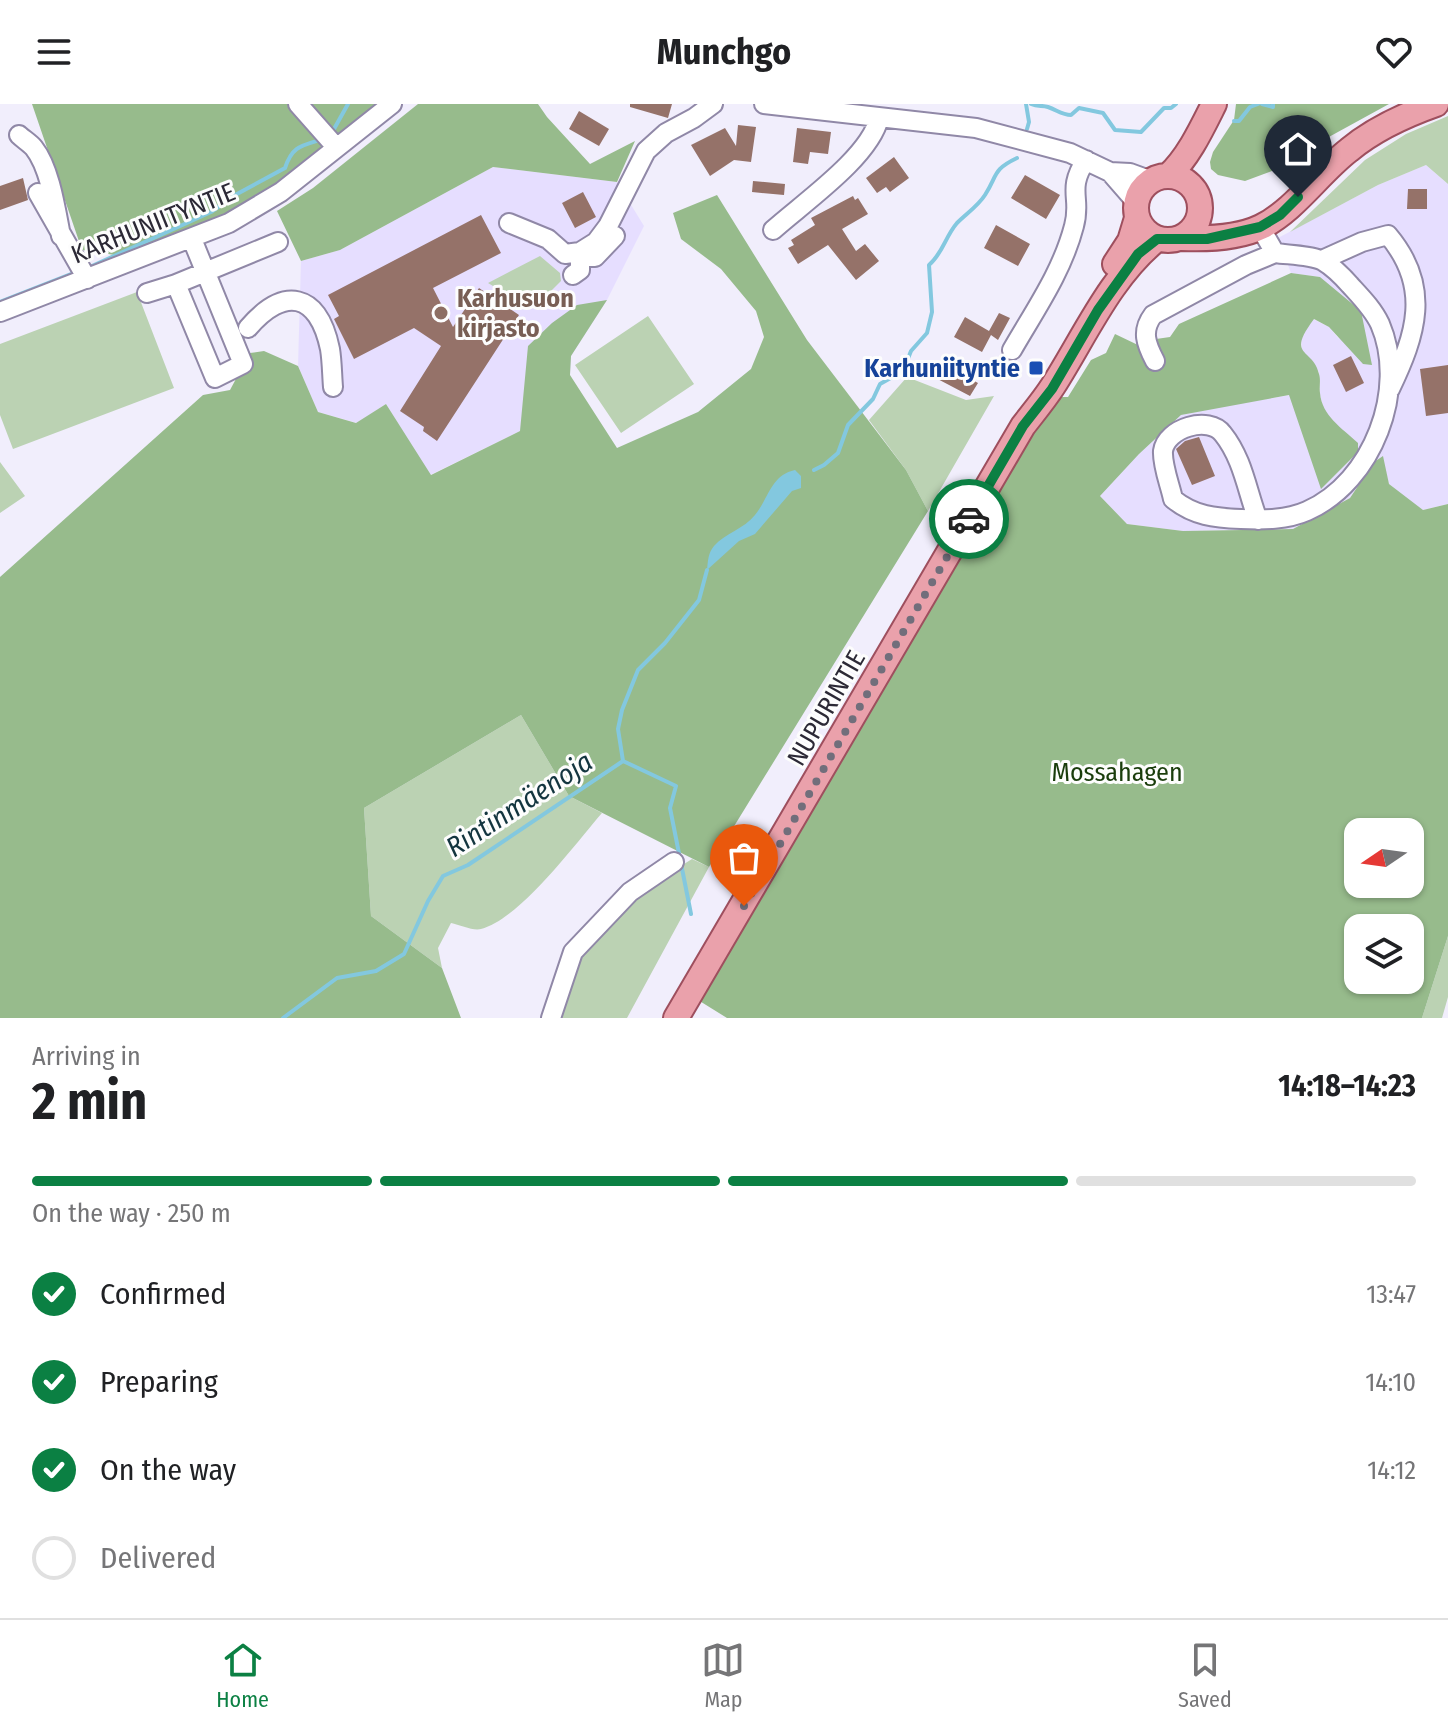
<!DOCTYPE html>
<html lang="en">
<head>
<meta charset="utf-8">
<style>
  body { margin:0; font-family:"Fira Sans Condensed",sans-serif; background:#f2f2f2; color:#202124; height:100vh; display:flex; flex-direction:column; font-size:30px; white-space:nowrap }
  * { box-sizing:border-box; margin:0 }
  p { font-size:26px; color:#757577 }
  .icon { flex:none; width:44px; height:44px; fill:none; stroke:currentColor; stroke-width:2; stroke-linecap:round; stroke-linejoin:round }
  .map { position:relative; height:914px; overflow:hidden }
  .side { display:flex; flex-direction:column; background:#fff; flex:1 }
  .side>* { flex:none }
  .needle { width:52px; rotate:257deg }
  .buttons { position:absolute; left:1344px; top:714px; display:grid; gap:16px }
  .buttons a { display:grid; place-items:center; width:80px; height:80px; border-radius:16px; background:#fff; box-shadow:0 2px 6px #0004; font-size:40px }
  .pin { position:absolute; display:grid; place-items:center; width:68px; height:68px; color:#fff; margin:-82px -34px; border-radius:50% 50% 50% 0; rotate:-45deg; box-shadow:0 0 8px #0007 }
  .pin .icon { rotate:45deg }
  .courier { position:absolute; display:grid; place-items:center; width:80px; height:80px; margin:-40px; border:6px solid #0b8043; border-radius:50%; background:#fff; color:#222; box-shadow:0 2px 10px #0007 }
  .head em { font-style:normal; font-weight:700 }
  .head div { display:flex; flex-direction:column-reverse }
  .head { display:flex; align-items:center; justify-content:space-between; height:136px; padding:0 32px }
  h1 { font-size:52px; font-weight:700; line-height:60px }
  .bar { display:grid; grid-template-columns:repeat(4,1fr); gap:12px 8px; align-content:center; height:96px; padding:0 32px }
  .bar i { height:10px; border-radius:6px; background:#e0e0e0 }
  .bar .on { background:#0b8043 }
  .bar p { grid-column:span 4 }
  ol { padding:0 32px; list-style:none }
  li { display:flex; align-items:center; gap:24px; height:88px }
  li p { margin-inline-start:auto }
  li .icon { padding:8px; border-radius:50%; background:#0b8043; color:#fff; stroke-width:4 }
  li:last-child { color:#757577 }
  li i { width:44px; height:44px; border:4px solid #e0e0e0; border-radius:50% }
  header { display:flex; justify-content:space-between; align-items:center; height:104px; padding:0 32px; background:#fff; font-size:36px; font-weight:700 }
  .dock { display:flex; justify-content:space-around; align-items:center; height:112px; border-top:2px solid #e0e0e0; background:#fff; font-size:22px; color:#757577 }
  .dock a { display:grid; justify-items:center; gap:4px }
  .dock .on { color:#0b8043 }
  .map>svg:first-child { display:block }
  .built { fill:#e6deff }
  .green { fill:#bbd2b3 }
  .forest { fill:#97bb8c; fill-rule:evenodd }
  .water { fill:#83c8df }
  .lines { fill:none; stroke-linecap:round; stroke-linejoin:round }
  .stream { stroke:#83c8df; stroke-width:4 }
  .building { fill:#957269 }
  .minor-casing { stroke:#9088a7; stroke-width:22 }
  .major-casing { stroke:#9e4f5e; stroke-width:28 }
  .minor { stroke:#fff; stroke-width:18 }
  .major { stroke:#eaa1ab; stroke-width:24 }
  .done { stroke:#716e7b; stroke-width:8; stroke-dasharray:0 14.4 }
  .route { stroke:#0b8043; stroke-width:10 }
  .education-dot { fill:#8d6e63; stroke:#fdfdfd; stroke-width:3 }
  .transit-dot { fill:#1a4fb4; stroke:#fdfdfd; stroke-width:3 }
  .labels { text-anchor:middle; stroke-width:6; stroke-linejoin:round; paint-order:stroke }
  .street-label { font-size:26px; fill:#2c2936; stroke:#fdfdfd }
  .education-label { font-size:26px; font-weight:bold; fill:#785e54; stroke:#fdfdfd; text-anchor:start }
  .transit-label { font-size:26px; font-weight:bold; fill:#164399; stroke:#fdfdfd; text-anchor:end }
  .park-label { font-size:26px; fill:#1a3d0c; stroke:#fdfdfd }
  .water-label { font-size:28px; font-style:italic; fill:#13353f; stroke:#fdfdfd }
</style>
</head>
<body>
<header><svg class="icon" aria-label="menu" viewBox="0 0 24 24"><path d="M4 6h16M4 12h16M4 18h16"/></svg>Munchgo<svg class="icon" aria-label="heart" viewBox="0 0 24 24"><path d="M12 20l-8-8c-3-5 5-10 8-4 3-6 11-1 8 4z"/></svg></header>
<div class="map">
<svg width="1448" height="914" viewBox="0 0 1448 914">
  <rect width="100%" height="100%" fill="#f1eefc"/>
  <path class="built" d="M 1426,61 L 1448,80 L 1448,400 L 1423,406 L 1408,397 L 1389,380 L 1382,353 L 1374,358 L 1350,394 L 1293,425 L 1183,427 L 1127,420 L 1100,392 L 1139,350 L 1181,311 L 1225,302 L 1290,291 L 1322,384 L 1325,309 L 1320,291 L 1319,268 L 1302,247 L 1301,235 L 1313,215 L 1329,223 L 1339,235 L 1320,173 L 1291,169 L 1278,134 L 1378,81 Z
    M 493,63 L 617,78 L 644,122 L 607,196 L 571,252 L 570,271 L 549,313 L 430,371 L 386,300 L 357,319 L 318,308 L 298,262 L 301,157 L 340,146 Z"/>
  <path class="green" d="M 1448,12 L 1448,80 L 1426,61 L 1378,81 L 1290,128 L 1365,56 L 1406,30 Z
    M 540,152 L 560,169 L 561,177 L 543,195 L 528,203 L 488,179 Z
    M 137,188 L 174,284 L 13,345 L 0,311 L 0,240 Z
    M 648,212 L 694,280 L 621,329 L 575,261 Z
    M 907,273 L 966,296 L 994,292 L 928,407 L 906,366 L 869,316 Z
    M 0,358 L 25,392 L 0,409 Z
    M 521,611 L 569,692 L 602,709 C 575,740 520,815 481,825 C 473,827 460,821 451,819 L 438,844 L 442,864 L 371,812 L 364,704 Z
    M 692,755 L 709,763 L 627,914 L 559,914 L 578,850 L 636,790 Z
    M 1448,832 L 1448,893 L 1442,914 L 1422,914 Z"/>
  <path class="forest" d="M 32,0 L 375,0 L 365,11 L 246,105 L 128,153 L 82,146 Z
    M 418,0 L 538,0 L 547,13 L 590,60 L 635,37 L 617,78 L 493,63 L 340,146 L 301,157 L 277,107 L 313,84 Z
    M 1236,0 L 1389,0 L 1327,34 L 1277,65 L 1245,77 L 1218,71 L 1211,65 L 1210,58 L 1213,48 L 1234,16 Z
    M 717,91 L 807,236 L 906,366 L 928,407 L 709,763 L 569,692 L 521,611 L 364,704 L 371,812 L 442,864 L 461,914 L 0,914 L 0,473 L 203,291 L 230,286 L 250,249 L 264,247 L 298,262 L 318,308 L 356,319 L 386,300 L 431,371 L 520,327 L 528,242 L 552,219 L 577,201 L 607,196 L 571,252 L 570,271 L 617,344 L 698,308 L 751,265 L 764,233 L 756,207 L 721,165 L 681,135 L 673,109 Z
    M 1291,169 L 1320,173 L 1361,207 L 1372,261 L 1363,260 L 1329,223 L 1314,215 C 1285,254 1313,243 1319,270 C 1321,276 1319,283 1320,289 C 1322,312 1342,324 1358,339 L 1358,348 L 1321,385 L 1289,291 L 1181,311 L 1139,350 L 1100,392 L 1127,420 L 1183,427 L 1293,425 L 1350,394 L 1374,358 L 1383,352 L 1389,380 L 1423,406 L 1448,400 L 1448,832 L 1422,914 L 727,914 L 698,896 L 1053,293 L 1068,293 L 1091,256 L 1106,249 L 1115,230 L 1138,241 L 1150,261 L 1160,256 L 1156,235 L 1170,233 L 1179,220 ZM 1358,728 L 1410,728 L 1410,780 L 1358,780 ZM 1358,824 L 1410,824 L 1410,876 L 1358,876 Z"/>
  <path class="water" d="M 795,366 L 801,372 L 801,384 L 792,387 L 755,430 L 739,437 L 707,466 C 708,457 708,449 714,442 C 725,429 744,425 755,411 C 769,394 771,371 795,366 Z"/>
  <g class="lines">
    <path class="stream" d="M 1026,0 L 1029,18 L 1027,25
      M 1031,0 C 1038,3 1042,1 1048,3 C 1057,6 1062,11 1071,11 L 1079,4 L 1103,9 L 1115,26 L 1141,28 L 1164,4 L 1171,4 L 1176,0
      M 1262,0 L 1273,3 L 1273,0
      M 1234,17 L 1239,17 L 1250,3 L 1258,0
      M 334,25 L 348,0
      M 92,162 L 211,108 L 237,90 L 285,64 C 292,43 300,42 320,36
      M 0,198 L 71,170
      M 814,366 L 824,361 L 838,349 L 848,321 L 873,295 L 880,280 L 903,267 L 911,247 L 927,229 L 932,208 L 929,161 C 943,149 945,133 957,119 C 966,110 978,102 985,91 C 998,71 992,66 1017,54
      M 623,657 L 618,625 L 622,606 L 638,566 L 665,539 L 699,496 L 707,466
      M 623,657 L 676,682 L 670,704 L 691,810
      M 283,914 L 337,874 L 376,867 L 404,850 L 428,797 L 443,772 L 468,761 L 623,657"/>
  </g>
  <path class="building" d="M 630,0 L 672,0 L 668,14 L 630,3 Z
    M 579,7 L 609,25 L 599,42 L 569,25 Z
    M 738,21 L 756,23 L 751,58 L 734,56 L 710,72 L 691,41 L 725,24 L 736,42 Z
    M 797,24 L 831,28 L 828,50 L 810,48 L 808,60 L 793,58 Z
    M 894,53 L 909,74 L 890,88 L 886,83 L 877,89 L 866,74 Z
    M 1025,71 L 1060,91 L 1046,115 L 1011,94 Z
    M 23,74 L 28,96 L 0,106 L 0,82 Z
    M 753,77 L 785,80 L 784,91 L 752,88 Z
    M 1408,85 L 1427,85 L 1427,105 L 1407,105 Z
    M 583,88 L 596,113 L 575,124 L 562,99 Z
    M 853,92 L 855,96 L 858,94 L 868,110 L 842,125 L 856,147 L 865,140 L 879,157 L 856,176 L 828,141 L 798,160 L 788,144 L 794,141 L 791,136 L 815,121 L 811,114 Z
    M 481,111 L 501,149 L 433,184 L 453,223 L 479,184 L 519,211 L 437,337 L 423,327 L 424,323 L 400,307 L 441,242 L 414,224 L 354,255 L 334,215 L 339,212 L 328,191 Z
    M 996,121 L 1030,140 L 1018,162 L 984,144 Z
    M 999,209 L 1010,214 L 998,236 L 991,231 L 982,248 L 954,233 L 965,213 L 989,227 Z
    M 1351,252 L 1364,279 L 1346,288 L 1333,261 Z
    M 938,257 L 978,279 L 970,292 L 930,271 Z
    M 1448,261 L 1448,309 L 1426,312 L 1420,265 Z
    M 1199,333 L 1215,372 L 1192,381 L 1176,345 L 1185,337 Z"/>
  <g class="lines">
    <defs>
      <path id="minor" d="M 298,0 L 336,43
        M 764,0 L 976,24 L 1070,49 L 1110,68 L 1130,69 L 1152,77
        M 19,31 C 23,35 30,39 34,44 C 50,64 56,106 61,132
        M 1110,68 L 1137,99
        M 38,89 L 87,175
        M 509,119 L 548,135 L 565,150 L 580,148 L 596,138 L 608,122 L 646,47 L 666,29 L 694,14 L 713,0
        M 773,126 C 803,99 870,53 879,14
        M 192,135 C 209,176 226,218 243,260 L 215,274 L 176,180 C 210,166 244,152 278,138
        M 1322,156 L 1362,138 L 1388,131 C 1432,183 1416,231 1390,285
        M 573,171 L 580,166 L 580,148 L 587,153 L 595,153 L 615,132
        M 147,189 L 176,180
        M 0,208 L 229,119 L 281,88 L 392,0
        M 248,224 C 284,182 318,188 330,245 C 332,257 332,271 333,283
        M 1012,246 C 1035,206 1062,168 1074,122 C 1082,94 1066,86 1086,56
        M 1155,257 C 1146,240 1141,227 1153,211 L 1246,161 L 1275,149
        M 1258,416 C 1247,387 1243,355 1223,330 C 1209,311 1166,324 1163,347 C 1162,361 1170,381 1173,395 C 1194,412 1215,414 1241,415 C 1263,416 1287,416 1307,407 C 1373,378 1408,285 1380,220 C 1373,205 1361,193 1350,181 C 1343,173 1333,163 1323,157 C 1311,151 1289,151 1275,149 L 1260,123
        M 551,914 L 573,848 L 630,788 L 674,758"/>
      <path id="major" d="M1136 104a32 32 0 1 1 64 0a32 32 0 1 1-64 0Z
        M 1168,72 C 1188,54 1202,24 1214,0
        M 1182,134 C 1206,135 1238,134 1261,123 C 1295,106 1319,69 1349,46 C 1374,25 1405,11 1436,0
        M 1115,160 L 1130,137 L 1137,114
        M 676,914 L 1023,322 C 1033,309 1044,296 1053,282 C 1085,232 1110,173 1157,135"/>
    </defs>
    <use href="#minor" class="minor-casing"/>
    <use href="#major" class="major-casing"/>
    <use href="#minor" class="minor"/>
    <use href="#major" class="major"/>
  </g>
  <g class="lines">
    <path class="done" d="M 744,802 L 969,415"/>
    <path class="route" d="M 969,415 L 1023,322 L 1052,285 L 1098,206 L 1138,150 L 1157,135 L 1207,135 L 1260,123 L 1280,111 L 1298,93"/>
  </g>
  <circle class="education-dot" cx="441" cy="209" r="8"/>
  <rect class="transit-dot" x="1028" y="256" width="16" height="16" rx="4"/>
  <g class="labels">
    <g class="street-label">
      <text transform="translate(153 119) rotate(-22)" y="9">KARHUNIITYNTIE</text>
      <text transform="translate(826 604) rotate(-60)" y="9">NUPURINTIE</text>
    </g>
    <g class="education-label">
      <text x="457" y="203">Karhusuon<tspan x="457" dy="30">kirjasto</tspan></text>
    </g>
    <g class="transit-label">
      <text x="1020" y="273">Karhuniityntie</text>
    </g>
    <g class="park-label">
      <text x="1117" y="677">Mossahagen</text>
    </g>
    <g class="water-label">
      <text transform="translate(519 700) rotate(-33)" y="10">Rintinmäenoja</text>
    </g>
  </g>
</svg>
<div class="buttons">
<a><svg class="needle" viewBox="-14 -14 28 28"><path d="M0-13l5 13h-10z" fill="#e53935"/><path d="M0 13l5-13h-10z" fill="#757577"/></svg></a>
<a><svg class="icon" aria-label="layers" viewBox="0 0 24 24"><path d="M12 4l9 5-9 5-9-5zM3 14l9 5 9-5"/></svg></a>
</div>
<div class="pin" style="left:744px;top:802px;background:#ea580c"><svg class="icon" aria-label="bag" viewBox="0 0 24 24"><path d="M5 8h14l-1 12H6zM9 8a3 3 0 0 1 6 0"/></svg></div>
<div class="pin" style="left:1298px;top:93px;background:#1f2937"><svg class="icon" aria-label="home" viewBox="0 0 24 24"><path d="M3 11l9-7 9 7M6 9v11h12V9"/></svg></div>
<div class="courier" style="left:969px;top:415px"><svg class="icon" aria-label="car" viewBox="0 0 24 24"><path d="M5 17H2v-5l4-1 3-4h7l3 4 3 1v5h-3M9 17h6M6 11h13"/><circle cx="7" cy="17" r="2"/><circle cx="17" cy="17" r="2"/></svg></div>
</div>
<section class="side">
<div class="head"><div><h1>2 min</h1><p>Arriving in</p></div><em>14:18–14:23</em></div>
<div class="bar"><i class="on"></i><i class="on"></i><i class="on"></i><i></i><p>On the way · 250 m</p></div>
<ol>
<li><svg class="icon" aria-label="check" viewBox="0 0 24 24"><path d="M5 12l5 5 9-10"/></svg>Confirmed<p>13:47</p></li>
<li><svg class="icon" aria-label="check" viewBox="0 0 24 24"><path d="M5 12l5 5 9-10"/></svg>Preparing<p>14:10</p></li>
<li><svg class="icon" aria-label="check" viewBox="0 0 24 24"><path d="M5 12l5 5 9-10"/></svg>On the way<p>14:12</p></li>
<li><i></i>Delivered</li>
</ol>
</section>
<nav class="dock">
<a class="on"><svg class="icon" aria-label="home" viewBox="0 0 24 24"><path d="M3 11l9-7 9 7M6 9v11h12V9"/></svg>Home</a>
<a><svg class="icon" aria-label="map" viewBox="0 0 24 24"><path d="M3 6l6-2 6 2 6-2v14l-6 2-6-2-6 2zM9 4v14M15 6v14"/></svg>Map</a>
<a><svg class="icon" aria-label="saved" viewBox="0 0 24 24"><path d="M7 4h10v16l-5-4-5 4z"/></svg>Saved</a>
</nav>
</body>
</html>
